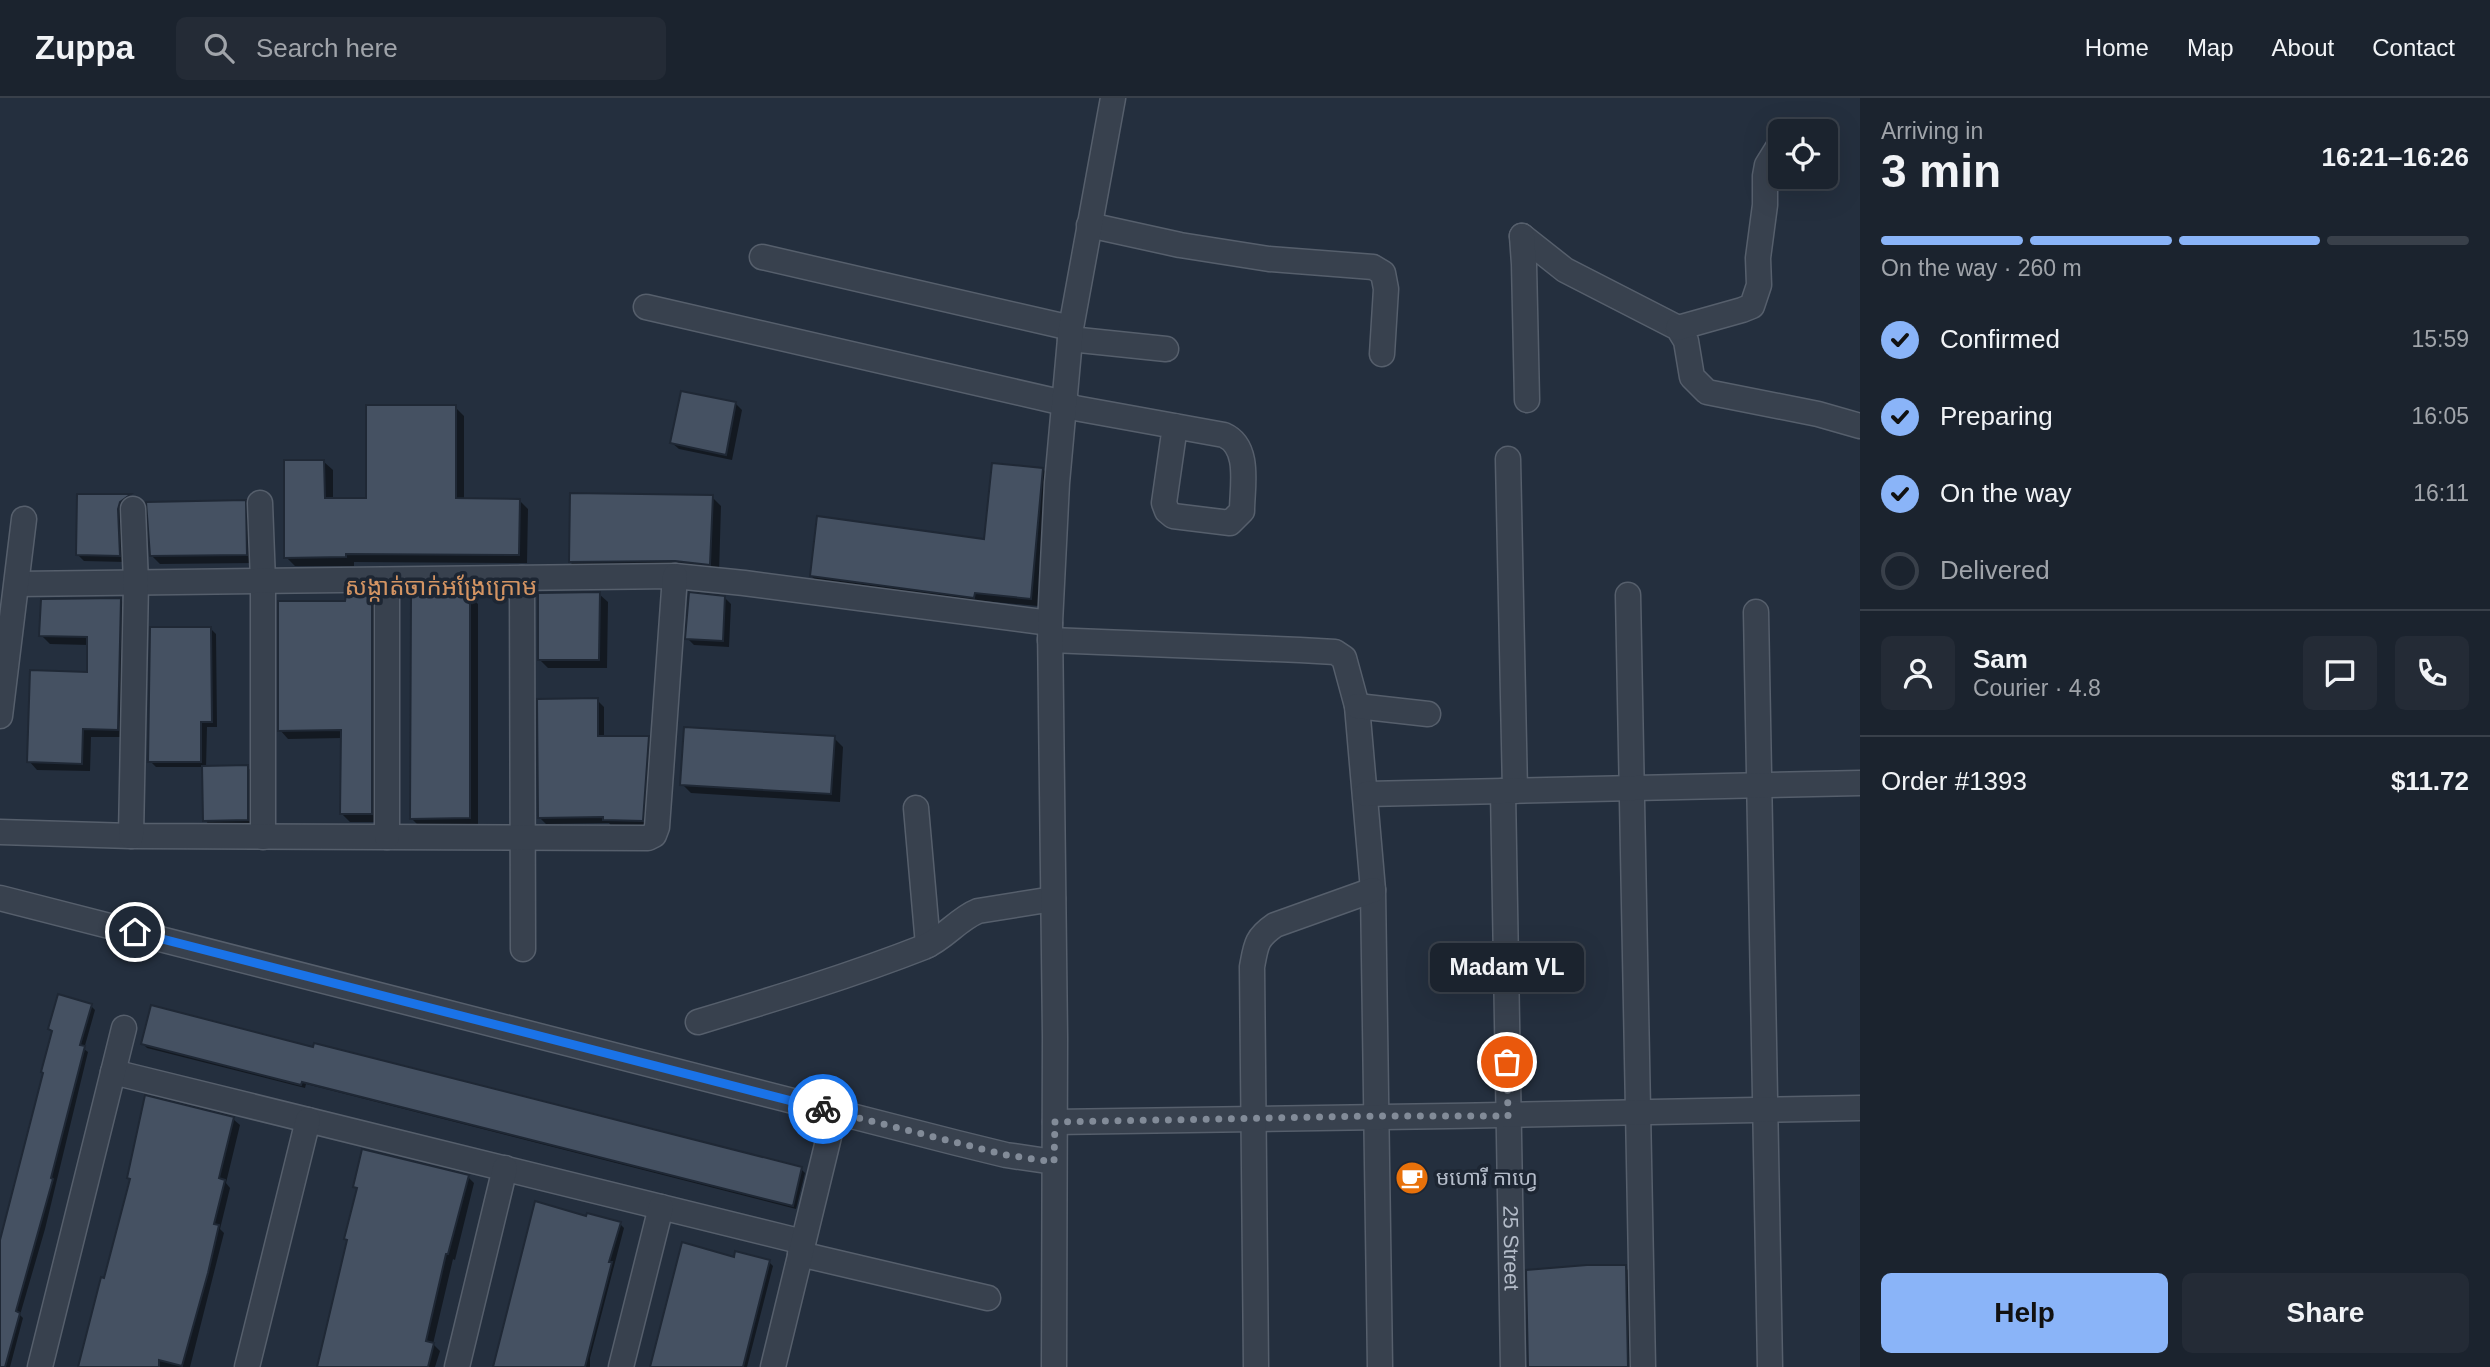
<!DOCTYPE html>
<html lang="en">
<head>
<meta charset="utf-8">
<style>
  body { margin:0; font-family:Helvetica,"Noto Sans Khmer",sans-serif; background:#242b36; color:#f1f3f6; height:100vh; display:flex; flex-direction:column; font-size:26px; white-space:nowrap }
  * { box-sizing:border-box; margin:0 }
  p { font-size:23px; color:#a0a4aa }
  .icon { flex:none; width:38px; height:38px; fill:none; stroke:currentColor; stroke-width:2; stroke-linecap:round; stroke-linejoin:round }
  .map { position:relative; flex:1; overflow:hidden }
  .panel { display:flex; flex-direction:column; background:#1b232e; width:630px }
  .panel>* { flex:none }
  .fabs { position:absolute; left:1768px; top:21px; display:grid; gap:14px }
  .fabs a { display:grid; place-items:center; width:70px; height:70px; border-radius:10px; background:#1b232e; box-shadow:0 7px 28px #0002,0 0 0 2px #39404a; font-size:35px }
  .pin { position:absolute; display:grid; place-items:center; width:60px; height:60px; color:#fff; margin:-30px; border:4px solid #fff; border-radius:50%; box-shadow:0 2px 7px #0007 }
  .courier { position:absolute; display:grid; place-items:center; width:70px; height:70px; margin:-35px; border:5px solid #1a73e8; border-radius:50%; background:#fff; color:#222; box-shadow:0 2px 9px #0007 }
  .bubble { position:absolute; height:49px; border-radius:10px; background:#1b232e; box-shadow:0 7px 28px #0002,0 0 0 2px #39404a; font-size:23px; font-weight:600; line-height:49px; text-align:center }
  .headline em { font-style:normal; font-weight:600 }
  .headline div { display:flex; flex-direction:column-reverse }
  .headline { display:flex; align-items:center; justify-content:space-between; height:119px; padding:0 21px }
  h1 { font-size:46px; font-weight:600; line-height:52px }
  .bar { display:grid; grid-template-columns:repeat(4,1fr); gap:10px 7px; align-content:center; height:84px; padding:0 21px }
  .bar i { height:9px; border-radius:5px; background:#39404a }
  .bar .active { background:#8ab4f8 }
  .bar p { grid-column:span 4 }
  .line { display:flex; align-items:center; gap:18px; padding:0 21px; border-top:2px solid #39404a }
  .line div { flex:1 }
  .round { display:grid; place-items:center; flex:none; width:74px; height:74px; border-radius:10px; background:#242b36 }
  ol { padding:0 21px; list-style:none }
  li { display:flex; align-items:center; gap:21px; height:77px }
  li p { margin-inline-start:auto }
  li .icon { padding:7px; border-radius:50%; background:#8ab4f8; color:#111; stroke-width:4 }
  li:last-child { color:#a0a4aa }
  li i { width:38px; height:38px; border:4px solid #39404a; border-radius:50% }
  .button { display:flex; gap:14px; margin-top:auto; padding:14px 21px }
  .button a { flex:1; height:80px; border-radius:10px; background:#8ab4f8; color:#111; font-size:28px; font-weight:600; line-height:80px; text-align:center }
  .button a+a { background:#242b36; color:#f1f3f6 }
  header { display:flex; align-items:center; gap:42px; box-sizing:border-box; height:98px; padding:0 35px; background:#1b232e; border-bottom:2px solid #39404a }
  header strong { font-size:33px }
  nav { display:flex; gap:38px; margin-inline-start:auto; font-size:24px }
  .search { width:490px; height:63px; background:#242b36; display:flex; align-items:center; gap:18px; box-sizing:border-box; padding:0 24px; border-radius:10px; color:#a0a4aa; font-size:26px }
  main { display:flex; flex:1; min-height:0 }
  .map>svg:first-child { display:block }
  .shadow { fill:#0007 }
  .building { fill:#455162; stroke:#1f2835; stroke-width:2 }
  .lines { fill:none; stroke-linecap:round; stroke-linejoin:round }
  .minor-casing { stroke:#565f6c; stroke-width:27 }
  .minor { stroke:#38414e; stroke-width:24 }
  .done { stroke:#828b98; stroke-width:7; stroke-dasharray:0 12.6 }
  .route { stroke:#1a73e8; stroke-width:9 }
  .labels { text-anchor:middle; stroke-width:7; stroke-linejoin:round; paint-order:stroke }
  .poi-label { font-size:21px; fill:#b4bcc9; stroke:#1d2633; text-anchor:start }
  .street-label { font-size:21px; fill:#b4bcc9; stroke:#1d2633 }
  .quarter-label { font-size:24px; fill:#d59563; stroke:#1d2633 }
</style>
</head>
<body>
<header>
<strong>Zuppa</strong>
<div class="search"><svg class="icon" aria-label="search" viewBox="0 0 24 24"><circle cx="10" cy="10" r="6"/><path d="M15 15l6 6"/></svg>Search here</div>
<nav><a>Home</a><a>Map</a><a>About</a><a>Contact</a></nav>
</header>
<main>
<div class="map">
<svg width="1860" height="1269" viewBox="0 0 1860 1269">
  <rect width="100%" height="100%" fill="#242f3e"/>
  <path class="shadow" d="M 736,306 L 742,312 L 732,362 L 679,351 L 672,345 Z
    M 455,309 L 464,318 L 464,402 L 519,402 L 528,411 L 527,465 L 354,464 L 354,468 L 295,468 L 286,459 L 324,364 L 333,372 L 333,402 L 367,402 Z
    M 1043,371 L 1051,380 L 1039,508 L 983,503 L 982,507 L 820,486 L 811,478 L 986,443 Z
    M 79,398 L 130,398 L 136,404 L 126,464 L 84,463 L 78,457 Z
    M 712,399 L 721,408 L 719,475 L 579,473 L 570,464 Z
    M 245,404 L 254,413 L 255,465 L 160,466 L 151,457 Z
    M 599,496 L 608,504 L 607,570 L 548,570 L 539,561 Z
    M 469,497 L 478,506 L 478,728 L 420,729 L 411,720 Z
    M 371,498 L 380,507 L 380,724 L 350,724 L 341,715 L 342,640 L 288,641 L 280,632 L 347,505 Z
    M 725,500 L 731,506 L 729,549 L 694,547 L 687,540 Z
    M 120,501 L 129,510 L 126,639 L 91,639 L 90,673 L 37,672 L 29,663 L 88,575 L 89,547 L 50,546 L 41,537 Z
    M 210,530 L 216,536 L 217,629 L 207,629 L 206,670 L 247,669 L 254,675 L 254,728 L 211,729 L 205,722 L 204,669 L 156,669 L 150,663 Z
    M 597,602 L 604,609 L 604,640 L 648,640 L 655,647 L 649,729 L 612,729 L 609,725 L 546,726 L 539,719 Z
    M 834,640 L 843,649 L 840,704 L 691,695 L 682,686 Z
    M 91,908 L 95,912 L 84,951 L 88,954 L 45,1131 L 20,1217 L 23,1220 L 10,1269 L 0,1269 L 0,1147 Z
    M 143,946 L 801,1071 L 805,1075 L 796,1111 L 306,986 L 305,990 L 147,950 Z
    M 233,1021 L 240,1027 L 226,1085 L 230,1090 L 220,1131 L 224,1135 L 190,1269 L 78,1269 L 102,1181 L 105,1182 Z
    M 468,1079 L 474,1085 L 455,1162 L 453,1161 L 433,1246 L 440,1253 L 435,1269 L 319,1269 L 358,1092 L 355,1088 Z
    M 587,1120 L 620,1126 L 624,1130 L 590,1260 L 590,1269 L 497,1269 Z
    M 735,1161 L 769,1164 L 773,1168 L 747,1269 L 654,1269 Z
    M 1625,1169 L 1634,1178 L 1636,1269 L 1530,1269 Z"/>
  <path class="building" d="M 681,293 L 736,304 L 726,357 L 670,345 Z
    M 366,307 L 456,307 L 456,400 L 520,401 L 519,457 L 346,456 L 346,459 L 284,460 L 284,362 L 324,362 L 325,400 L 366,400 Z
    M 992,365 L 1043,370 L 1031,501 L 975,495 L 974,500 L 810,478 L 817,418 L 984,441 Z
    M 570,395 L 713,397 L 710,467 L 675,463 L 569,464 Z
    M 77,396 L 131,396 L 120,404 L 118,411 L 120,458 L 76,457 Z
    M 246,402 L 247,457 L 150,458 L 146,404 Z
    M 600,494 L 599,562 L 538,562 L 538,495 Z
    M 689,494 L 725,498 L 723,543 L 685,541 Z
    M 470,495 L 470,720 L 410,721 L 411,496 Z
    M 346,497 L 372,497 L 372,716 L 340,716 L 341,632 L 278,633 L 278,503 L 345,503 Z
    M 121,500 L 118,632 L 83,631 L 82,666 L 27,664 L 30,572 L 87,574 L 87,539 L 39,538 L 41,501 Z
    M 150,529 L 211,529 L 212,624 L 201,624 L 201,664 L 148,664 Z
    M 598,600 L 598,638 L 649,638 L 643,723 L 603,722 L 603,719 L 538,720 L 537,601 Z
    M 684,629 L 835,638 L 831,696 L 680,687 Z
    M 248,667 L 248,722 L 203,723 L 202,668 Z
    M 58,896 L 92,906 L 80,947 L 85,948 L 51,1080 L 53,1081 L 16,1213 L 20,1215 L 5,1269 L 0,1269 L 0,1142 L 43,975 L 41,974 L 52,933 L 48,931 Z
    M 151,907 L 313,949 L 314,945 L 802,1069 L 793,1108 L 302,984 L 301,987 L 141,946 Z
    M 145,997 L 234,1019 L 219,1080 L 225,1082 L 214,1126 L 219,1127 L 208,1175 L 182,1268 L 159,1262 L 159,1269 L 78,1269 L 101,1179 L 104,1180 L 130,1081 L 127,1080 Z
    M 362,1051 L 469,1077 L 448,1156 L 446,1156 L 426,1243 L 434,1245 L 428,1269 L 317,1269 L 347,1142 L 344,1141 L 357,1090 L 353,1089 Z
    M 535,1103 L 586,1118 L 587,1115 L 621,1124 L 609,1164 L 612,1164 L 585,1269 L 493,1269 Z
    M 682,1144 L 734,1159 L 735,1153 L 770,1162 L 743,1269 L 650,1269 Z
    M 1587,1167 L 1626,1167 L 1628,1269 L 1528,1269 L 1526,1172 Z"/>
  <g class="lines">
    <defs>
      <g id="minor">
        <path d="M 1089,127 L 1180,147 L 1269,161 L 1373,169 L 1383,175 L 1386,191 L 1382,256"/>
        <path d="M 1522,138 L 1565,172 L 1678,230 L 1686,243 L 1692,279 L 1707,294 L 1818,316 L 1860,328"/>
        <path d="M 1522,138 L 1524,166 L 1527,302"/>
        <path d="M 762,159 L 1071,230"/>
        <path d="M 646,209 L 1064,305 L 1075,310 L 1224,337 C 1251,349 1242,389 1242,413 L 1230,425 L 1173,418 L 1167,413 L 1164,405 L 1175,328"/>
        <path d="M 1678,230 L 1742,212 L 1752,208 L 1759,187 L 1758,160 L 1765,107 L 1765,78 L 1767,67 L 1780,46"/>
        <path d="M 1070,241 L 1166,251"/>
        <path d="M 1508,361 L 1515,693"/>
        <path d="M 260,405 L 263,483 L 263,739"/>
        <path d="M 522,480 L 523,851"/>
        <path d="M 17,486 L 675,478 L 744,485 L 1050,525"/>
        <path d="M 1628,497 L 1643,1269"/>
        <path d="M 1756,514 L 1770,1269"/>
        <path d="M 1050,542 L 1300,552 L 1335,554 L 1344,560 L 1357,608 L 1373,792 L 1380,1269"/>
        <path d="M 1357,608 L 1428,616"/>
        <path d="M 0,618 L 24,421"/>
        <path id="s1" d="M 1503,693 L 1513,1269"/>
        <path d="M 1366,696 L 1860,685"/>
        <path d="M 916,710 L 928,847"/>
        <path d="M 0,734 L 131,738 L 648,740 L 654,737 L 657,729 L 675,478"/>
        <path d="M 131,738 L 136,485 L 133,411"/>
        <path d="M 387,739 L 387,482"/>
        <path d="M 0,800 L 957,1045 L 1006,1057 L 1054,1064"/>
        <path d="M 698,924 C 774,901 850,878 924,849 C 945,840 958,821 978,813 L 1053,801"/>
        <path d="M 113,974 L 803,1144"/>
        <path d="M 1055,1024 C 1323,1019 1592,1017 1860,1010"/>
        <path d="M 800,1156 L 988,1200"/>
        <path d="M 40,1269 L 124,930"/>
        <path d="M 247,1269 L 308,1022"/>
        <path d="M 457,1269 L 505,1070"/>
        <path d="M 621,1269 L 661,1109"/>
        <path d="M 773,1269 L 835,1014"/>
        <path d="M 1054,1269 L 1055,939 L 1050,525 L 1057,385 L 1071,230 L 1113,0"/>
        <path d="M 1256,1269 L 1252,869 C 1256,847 1256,840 1275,827 L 1373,792"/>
      </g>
    </defs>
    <use href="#minor" class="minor-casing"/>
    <use href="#minor" class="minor"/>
  </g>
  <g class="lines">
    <path class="done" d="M 823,1011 L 1006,1057 L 1054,1064 L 1055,1024 L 1377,1018 L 1508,1018 L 1507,964"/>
    <path class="route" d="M 135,834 L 823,1011"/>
  </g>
  <defs>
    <symbol id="cafe-disc" viewBox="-11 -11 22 22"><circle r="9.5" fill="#e8710a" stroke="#1d2633"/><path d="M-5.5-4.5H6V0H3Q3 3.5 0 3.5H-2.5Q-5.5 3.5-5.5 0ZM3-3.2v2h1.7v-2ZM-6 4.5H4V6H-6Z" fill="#fff"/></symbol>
  </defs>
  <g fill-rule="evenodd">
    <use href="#cafe-disc" x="1393" y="1061" width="38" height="38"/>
  </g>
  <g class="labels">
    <g class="poi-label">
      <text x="1436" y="1087">មហោរី កាហ្វេ</text>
    </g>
    <g class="street-label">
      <text dy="7" stroke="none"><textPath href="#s1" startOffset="457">25 Street</textPath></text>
    </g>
    <g class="quarter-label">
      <text x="441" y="497">សង្កាត់ចាក់អង្រែក្រោម</text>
    </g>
  </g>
</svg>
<div class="fabs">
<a><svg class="icon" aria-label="locate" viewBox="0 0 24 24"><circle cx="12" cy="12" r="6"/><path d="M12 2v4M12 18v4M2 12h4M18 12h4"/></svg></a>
</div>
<div class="pin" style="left:1507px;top:964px;background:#ea580c"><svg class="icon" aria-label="bag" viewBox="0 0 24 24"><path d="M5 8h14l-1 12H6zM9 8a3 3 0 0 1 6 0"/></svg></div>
<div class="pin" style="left:135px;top:834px;background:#1f2937"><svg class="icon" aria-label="home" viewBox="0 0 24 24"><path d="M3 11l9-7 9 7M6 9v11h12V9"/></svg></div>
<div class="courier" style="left:823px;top:1011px"><svg class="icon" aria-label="bike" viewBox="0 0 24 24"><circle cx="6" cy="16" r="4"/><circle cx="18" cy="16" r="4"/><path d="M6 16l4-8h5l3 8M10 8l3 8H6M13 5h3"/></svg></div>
<div class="bubble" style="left:1430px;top:845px;width:154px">Madam VL</div>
</div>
<section class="panel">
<div class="headline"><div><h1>3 min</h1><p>Arriving in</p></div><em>16:21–16:26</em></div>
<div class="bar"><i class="active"></i><i class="active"></i><i class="active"></i><i></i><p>On the way · 260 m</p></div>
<ol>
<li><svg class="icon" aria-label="check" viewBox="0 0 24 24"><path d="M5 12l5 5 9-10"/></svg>Confirmed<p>15:59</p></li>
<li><svg class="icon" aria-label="check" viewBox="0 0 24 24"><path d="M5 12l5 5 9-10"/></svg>Preparing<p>16:05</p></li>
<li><svg class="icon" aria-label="check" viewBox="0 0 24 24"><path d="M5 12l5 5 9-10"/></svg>On the way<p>16:11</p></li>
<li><i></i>Delivered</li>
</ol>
<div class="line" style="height:126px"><a class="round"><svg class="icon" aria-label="person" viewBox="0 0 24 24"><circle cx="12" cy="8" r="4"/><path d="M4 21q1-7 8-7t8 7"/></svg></a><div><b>Sam</b><p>Courier · 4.8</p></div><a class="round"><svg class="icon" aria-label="chat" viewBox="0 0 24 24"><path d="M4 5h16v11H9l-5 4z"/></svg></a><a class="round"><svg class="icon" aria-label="phone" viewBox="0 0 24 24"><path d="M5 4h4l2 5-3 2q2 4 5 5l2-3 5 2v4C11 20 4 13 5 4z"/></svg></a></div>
<div class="line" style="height:91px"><div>Order #1393</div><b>$11.72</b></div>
<div class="button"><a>Help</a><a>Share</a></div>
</section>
</main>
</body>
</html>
